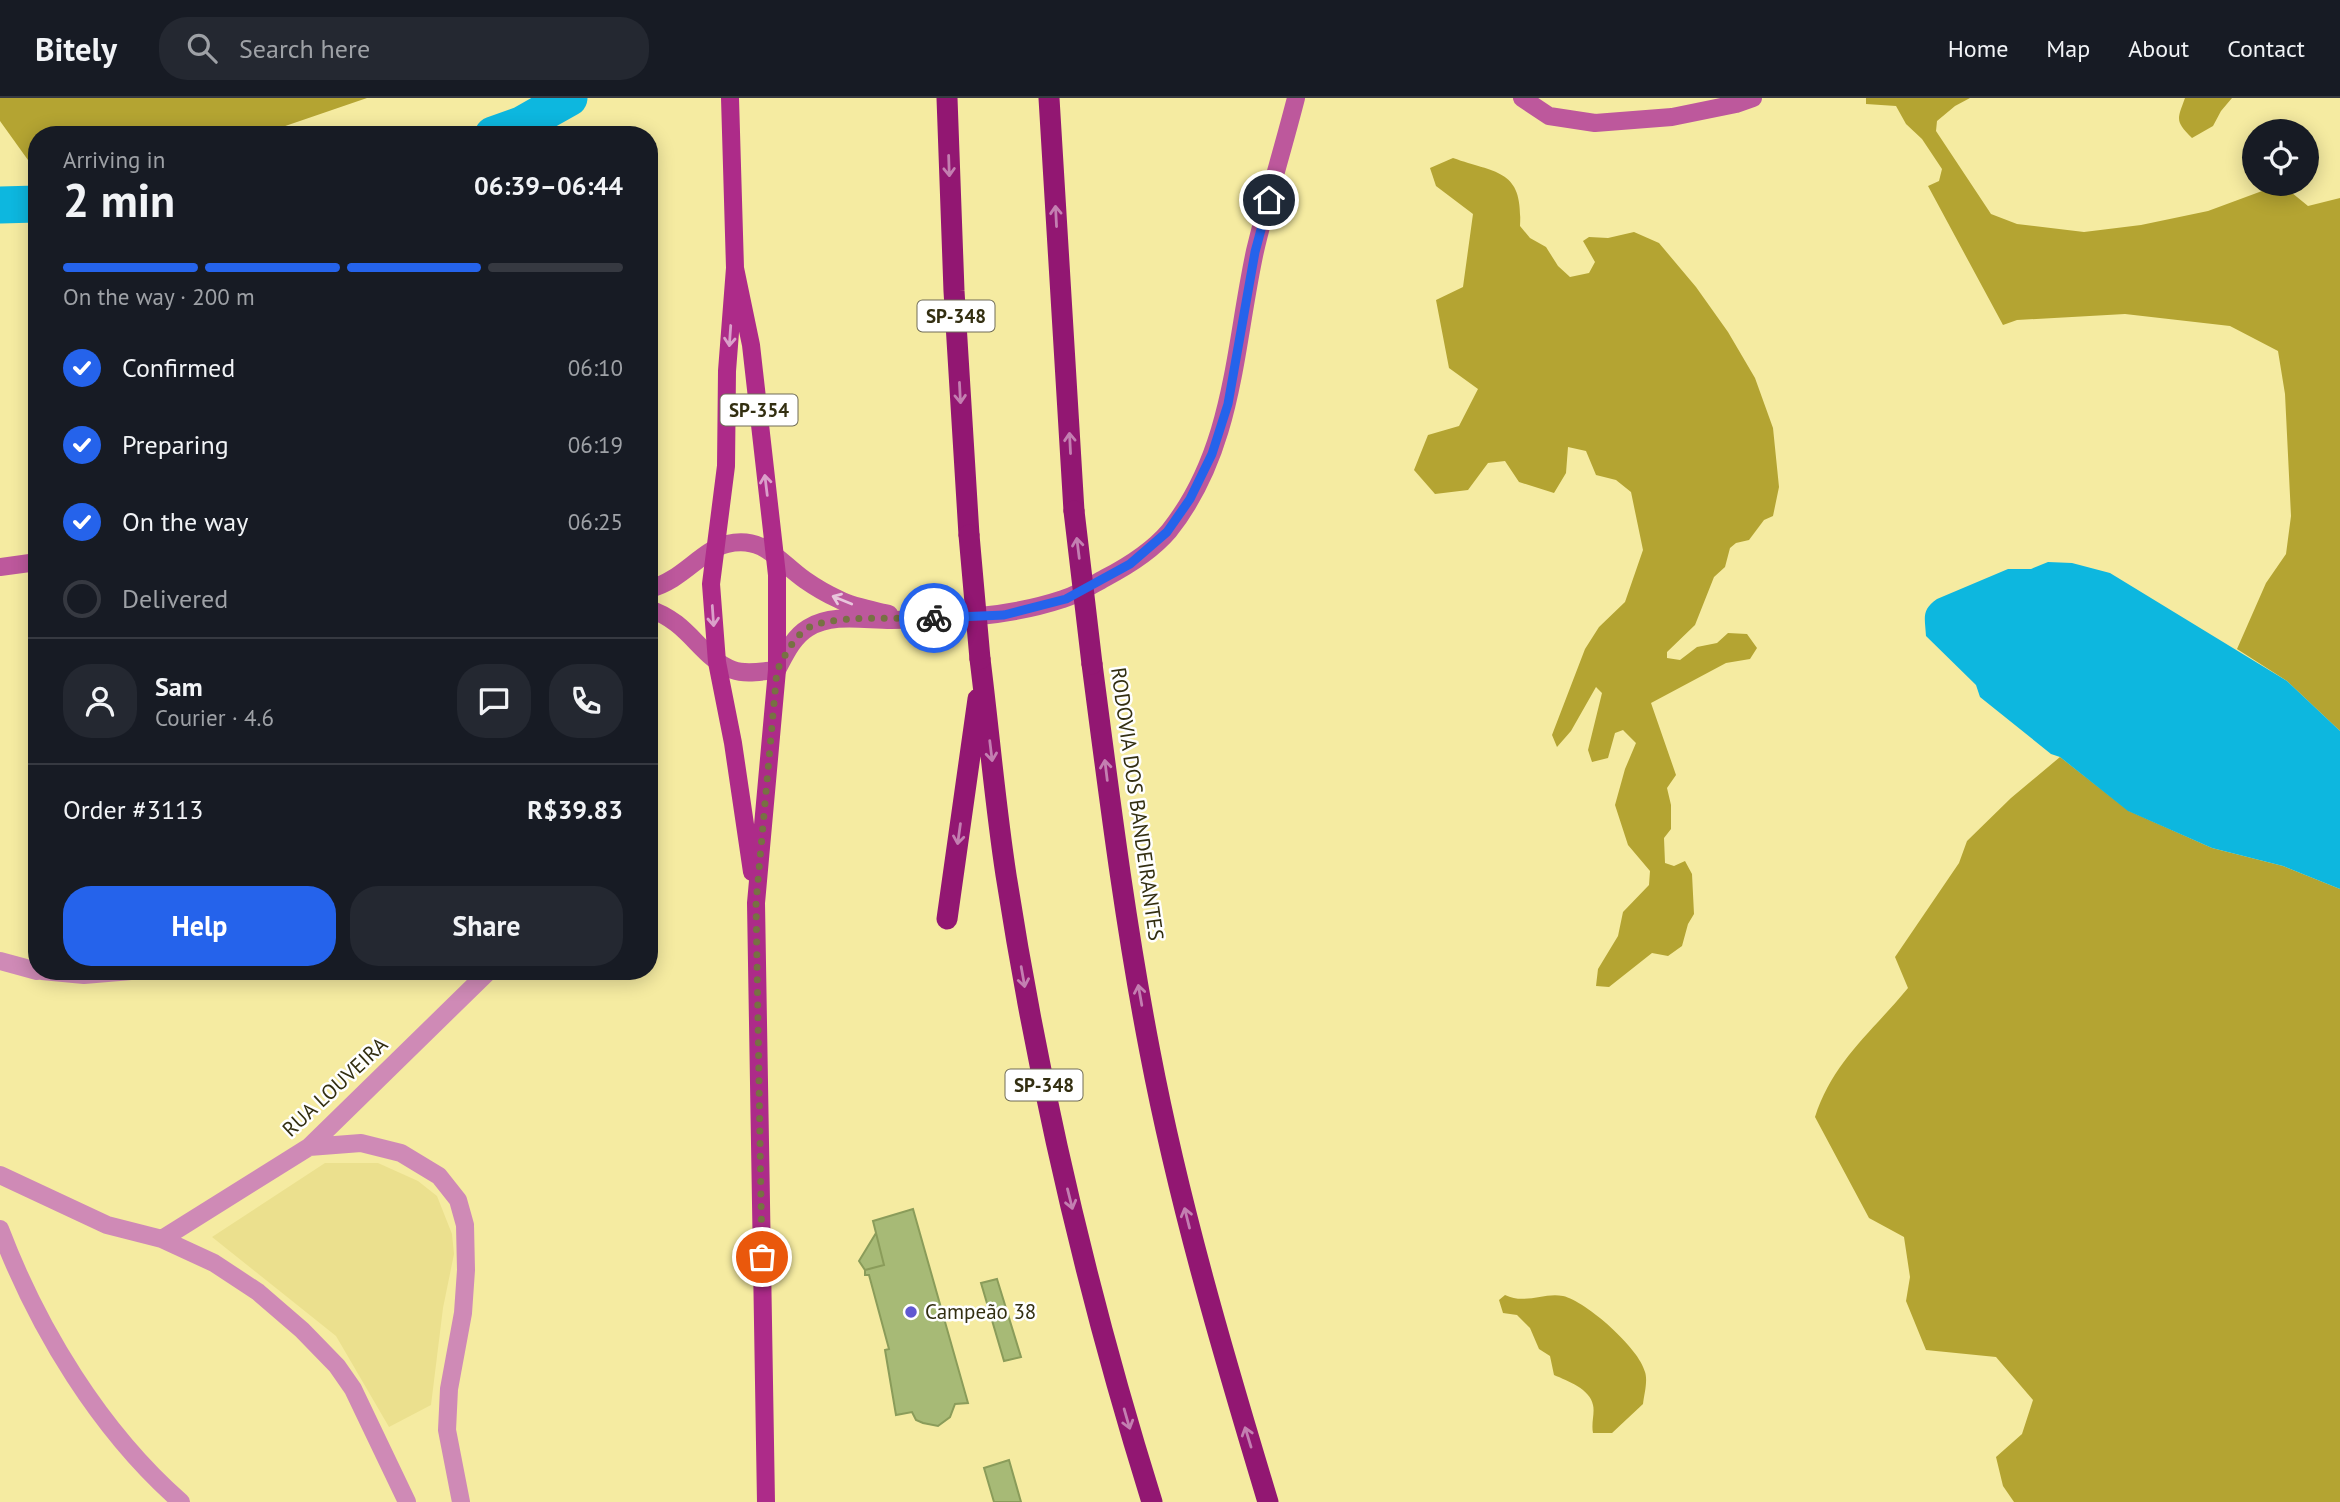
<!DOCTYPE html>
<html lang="en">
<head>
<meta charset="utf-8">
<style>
  body { margin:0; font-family:"PT Sans",sans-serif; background:#242831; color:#f1f3f6; height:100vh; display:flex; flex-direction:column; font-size:26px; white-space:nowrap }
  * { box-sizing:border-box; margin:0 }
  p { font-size:23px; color:#9ea1a6 }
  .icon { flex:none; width:38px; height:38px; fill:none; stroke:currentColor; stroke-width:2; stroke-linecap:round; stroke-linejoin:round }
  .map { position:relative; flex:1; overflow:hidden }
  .side { position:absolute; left:28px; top:28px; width:630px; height:854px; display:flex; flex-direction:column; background:#171b24; border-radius:28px; box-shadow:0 4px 18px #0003 }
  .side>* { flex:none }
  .tools { position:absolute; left:2242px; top:21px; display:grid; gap:14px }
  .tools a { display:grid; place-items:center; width:77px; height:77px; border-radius:50%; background:#171b24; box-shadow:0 4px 18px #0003; font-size:35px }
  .pin { position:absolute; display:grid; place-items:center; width:60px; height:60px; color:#fff; margin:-30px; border:4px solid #fff; border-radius:50%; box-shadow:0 2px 7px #0007 }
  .courier { position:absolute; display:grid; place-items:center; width:70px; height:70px; margin:-35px; border:5px solid #2563eb; border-radius:50%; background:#fff; color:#222; box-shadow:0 2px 9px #0007 }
  .overview em { font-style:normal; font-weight:700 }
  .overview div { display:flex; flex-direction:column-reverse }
  .overview { display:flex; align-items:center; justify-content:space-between; height:119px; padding:0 35px }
  h1 { font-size:46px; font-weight:700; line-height:52px }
  .bar { display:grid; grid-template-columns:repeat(4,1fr); gap:10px 7px; align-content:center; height:84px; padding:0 35px }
  .bar i { height:9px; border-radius:5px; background:#363941 }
  .bar .current { background:#2563eb }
  .bar p { grid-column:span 4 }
  .line { display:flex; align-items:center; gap:18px; padding:0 35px; border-top:2px solid #363941 }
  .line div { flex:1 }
  .round { display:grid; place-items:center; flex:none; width:74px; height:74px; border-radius:28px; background:#242831 }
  ol { padding:0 35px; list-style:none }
  li { display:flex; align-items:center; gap:21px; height:77px }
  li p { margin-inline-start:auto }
  li .icon { padding:7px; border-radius:50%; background:#2563eb; color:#fff; stroke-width:4 }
  li:last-child { color:#9ea1a6 }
  li i { width:38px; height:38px; border:4px solid #363941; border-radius:50% }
  .primary-button { display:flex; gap:14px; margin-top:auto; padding:14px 35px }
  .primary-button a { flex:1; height:80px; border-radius:28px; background:#2563eb; color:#fff; font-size:28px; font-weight:700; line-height:80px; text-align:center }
  .primary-button a+a { background:#242831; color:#f1f3f6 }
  header { display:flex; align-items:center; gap:42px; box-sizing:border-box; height:98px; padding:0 35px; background:#171b24; border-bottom:2px solid #363941 }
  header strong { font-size:33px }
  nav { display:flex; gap:38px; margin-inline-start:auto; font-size:24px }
  .search { width:490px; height:63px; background:#242831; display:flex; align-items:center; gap:18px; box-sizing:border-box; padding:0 24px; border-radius:28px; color:#9ea1a6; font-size:26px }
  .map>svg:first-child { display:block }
  .built { fill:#ebe08e }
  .forest { fill:#b4a432 }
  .water { fill:#0db7df }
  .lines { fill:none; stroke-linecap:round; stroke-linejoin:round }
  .river { stroke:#0db7df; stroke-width:37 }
  .building { fill:#a7ba76; stroke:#8a9c5a; stroke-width:2 }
  .street { stroke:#cf8ab6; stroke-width:18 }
  .secondary { stroke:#bd589c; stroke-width:18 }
  .primary { stroke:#ad2b89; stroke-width:18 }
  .highway { stroke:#921772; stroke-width:21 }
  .highway-bridge { stroke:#921772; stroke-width:21 }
  .oneway { stroke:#c37fb1 }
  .oneway2 { stroke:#daa0ca }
  .oneway3 { stroke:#e8c5dc }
  .done { stroke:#777143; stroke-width:7; stroke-dasharray:0 12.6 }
  .route { stroke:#2563eb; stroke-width:9 }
  .poi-dot { fill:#6058d1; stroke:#fff; stroke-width:2.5 }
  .labels { text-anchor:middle; stroke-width:5; stroke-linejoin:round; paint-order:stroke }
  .shield { fill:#fff; stroke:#706d58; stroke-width:2 }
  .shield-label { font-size:19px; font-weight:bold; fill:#332f11 }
  .street-label { font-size:21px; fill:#332f11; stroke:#fff }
  .poi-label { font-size:21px; fill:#332f11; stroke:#fff; text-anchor:start }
</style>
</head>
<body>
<header>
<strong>Bitely</strong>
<div class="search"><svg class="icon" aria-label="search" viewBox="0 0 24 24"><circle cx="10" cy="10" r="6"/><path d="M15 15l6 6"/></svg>Search here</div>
<nav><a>Home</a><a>Map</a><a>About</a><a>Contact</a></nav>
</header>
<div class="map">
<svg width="2340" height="1404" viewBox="0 0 2340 1404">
  <rect width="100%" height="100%" fill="#f5eba1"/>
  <path class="built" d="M 325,1065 L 378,1065 L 418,1083 L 437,1098 L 452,1136 L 454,1156 L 443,1210 L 431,1307 L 389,1329 L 336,1238 L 212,1139 Z"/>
  <path class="forest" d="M 0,0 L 367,0 L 259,37 L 37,37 L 37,69 L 33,69 L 0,23 Z
    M 1866,0 L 1970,0 L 1955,8 L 1937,23 L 1936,33 L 1991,116 L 2017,126 L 2084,134 L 2141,127 L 2208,113 L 2281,86 L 2308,108 L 2340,100 L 2340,633 L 2287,583 L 2237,551 L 2266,485 L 2286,456 L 2291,418 L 2285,296 L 2278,253 L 2230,228 L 2125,216 L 2017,222 L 2003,227 L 1928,88 L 1939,83 L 1942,71 L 1922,41 L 1906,26 L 1896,8 L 1866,6 Z
    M 2185,0 L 2232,0 L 2221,13 L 2213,28 L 2192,40 C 2175,23 2177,22 2185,0 Z
    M 1453,60 C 1498,76 1523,71 1520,128 L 1530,140 L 1546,149 L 1558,168 L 1570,179 L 1589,175 L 1595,164 L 1583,143 L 1589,139 L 1608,140 L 1634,134 L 1659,145 L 1696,189 L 1728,234 L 1755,280 L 1773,330 L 1779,389 L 1773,418 L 1764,422 L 1749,442 L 1736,445 L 1730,450 L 1725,469 L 1714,479 L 1695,527 L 1667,554 L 1667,560 L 1680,562 L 1697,549 L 1717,545 L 1728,535 L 1747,536 L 1757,550 L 1750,561 L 1726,565 L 1651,605 L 1676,677 L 1667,690 L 1671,707 L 1671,731 L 1664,740 L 1665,765 L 1674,768 L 1685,763 L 1692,776 L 1694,816 L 1688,826 L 1682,848 L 1668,858 L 1652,855 L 1609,889 L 1596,888 L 1598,871 L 1618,838 L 1623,814 L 1649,787 L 1650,773 L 1628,747 L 1615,707 L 1625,671 L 1636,645 L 1623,632 L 1615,635 L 1608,660 L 1592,664 L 1588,652 L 1602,595 L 1596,589 L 1571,633 L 1557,649 L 1552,637 L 1585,551 L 1599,529 L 1625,504 L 1643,452 L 1631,394 L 1616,382 L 1596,377 L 1586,353 L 1568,349 L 1566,375 L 1554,395 L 1519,384 L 1505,363 L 1488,365 L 1468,392 L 1435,396 L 1414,372 L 1428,337 L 1459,328 L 1478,291 L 1449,270 L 1436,202 L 1463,189 L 1473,116 L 1436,88 L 1430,70 Z
    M 2060,659 L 2129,713 L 2212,750 L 2283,768 L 2340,791 L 2340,1404 L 2014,1404 L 2003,1388 L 1996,1359 L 2022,1336 L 2033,1302 L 1996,1259 L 1926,1252 L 1906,1203 L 1910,1179 L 1904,1139 L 1869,1120 L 1815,1019 C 1833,963 1872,934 1908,890 L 1895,859 L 1959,765 L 1967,743 L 2011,700 Z
    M 1505,1197 C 1525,1207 1544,1194 1563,1198 C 1586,1203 1640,1251 1645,1274 C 1648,1283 1644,1297 1643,1306 L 1612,1335 L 1593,1335 C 1591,1325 1595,1315 1593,1307 C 1590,1291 1568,1283 1554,1277 L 1550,1258 L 1539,1251 L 1530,1230 L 1517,1217 L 1503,1215 L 1499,1202 Z"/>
  <path class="water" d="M 2048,464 L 2072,465 L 2110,475 L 2287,583 L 2340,633 L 2340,791 L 2283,768 L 2212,750 L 2128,713 L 2060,659 L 2051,656 L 1980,599 L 1976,587 L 1926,538 C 1925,520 1921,512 1937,501 L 2008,471 L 2031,471 Z"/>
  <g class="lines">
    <path class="river" d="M 493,37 L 521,27 L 569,0
      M 0,107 L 37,106"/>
  </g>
  <path class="building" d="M 913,1111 L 968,1305 L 955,1306 L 950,1319 L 938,1328 L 923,1325 L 916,1322 L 912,1314 L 896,1317 L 885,1252 L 889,1251 L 869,1177 L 865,1177 L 865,1172 L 884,1167 L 873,1123 Z
    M 876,1135 L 884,1167 L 865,1172 L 859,1163 Z
    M 997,1181 L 1021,1259 L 1004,1263 L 981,1185 Z
    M 1009,1362 L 1021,1404 L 994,1404 L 984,1370 Z"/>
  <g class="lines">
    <path class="street" d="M 0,863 L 37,873
      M 42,873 L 84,877 L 131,873
      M 309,1049 L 361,1045 L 401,1055 L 439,1078 L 458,1102 L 465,1127 L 466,1172 L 463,1215 L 449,1291 L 447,1332 L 461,1404
      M 0,1077 L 107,1127 L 162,1141 L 214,1165 L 258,1194 L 302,1232 L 337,1268 L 353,1291 L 407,1404
      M 0,1131 C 38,1231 100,1333 181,1404
      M 162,1141 L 309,1049 L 489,873"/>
    <path class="secondary" d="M 1522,0 L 1549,18 L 1595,25 L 1672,19 L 1736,6 L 1753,0
      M 0,469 L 37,464
      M 649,491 C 682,483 701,452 727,446 C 764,437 779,464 805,482 C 815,489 827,496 838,501 C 853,509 872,512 889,516
      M 649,511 C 690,524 700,560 733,572 C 746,577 763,573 777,572 C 785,557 793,539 808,530 C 832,515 864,522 891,522 C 950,521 1006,520 1063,501 C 1078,497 1092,487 1105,480 C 1128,468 1152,453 1169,433 C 1234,351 1234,250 1255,153 C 1267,102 1283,51 1296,0"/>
    <path class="primary" d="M 730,0 L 735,170 L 727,273 L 726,368 L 711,486 L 717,564 L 733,645 L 752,774
      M 735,170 L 751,247 L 777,477 L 777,572 L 756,805 L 766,1404"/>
    <path class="highway" d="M 947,0 L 954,193 L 969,437
      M 1049,0 L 1074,413
      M 980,561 C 989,633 995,705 1006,777 C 1039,989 1088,1199 1152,1404
      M 1092,566 C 1109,696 1125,825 1150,954 C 1179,1106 1223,1255 1268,1404
      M 947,821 L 978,601"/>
    <path class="highway-bridge" d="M 1074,413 L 1092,566
      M 969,437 L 980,561"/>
  </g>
  <defs><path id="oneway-shaft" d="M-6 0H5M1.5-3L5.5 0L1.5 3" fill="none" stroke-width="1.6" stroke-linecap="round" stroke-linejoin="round" transform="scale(1.75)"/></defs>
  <g class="oneway">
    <use href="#oneway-shaft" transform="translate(949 68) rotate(88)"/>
    <use href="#oneway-shaft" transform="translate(1056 118) rotate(-93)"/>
    <use href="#oneway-shaft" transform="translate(960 295) rotate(87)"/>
    <use href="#oneway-shaft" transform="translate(1070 345) rotate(-93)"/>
    <use href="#oneway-shaft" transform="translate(1078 450) rotate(-97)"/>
    <use href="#oneway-shaft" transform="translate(991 653) rotate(83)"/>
    <use href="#oneway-shaft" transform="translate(1106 672) rotate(-97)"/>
    <use href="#oneway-shaft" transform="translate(959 736) rotate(98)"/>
    <use href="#oneway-shaft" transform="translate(1023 879) rotate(80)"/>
    <use href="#oneway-shaft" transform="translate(1140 897) rotate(-100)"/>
    <use href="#oneway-shaft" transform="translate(1070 1101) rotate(76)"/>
    <use href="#oneway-shaft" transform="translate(1187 1120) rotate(-104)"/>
    <use href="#oneway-shaft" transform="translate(1127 1321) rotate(74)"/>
    <use href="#oneway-shaft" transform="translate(1248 1339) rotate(-107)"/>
  </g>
  <g class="oneway2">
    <use href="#oneway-shaft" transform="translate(730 238) rotate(94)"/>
    <use href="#oneway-shaft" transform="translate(766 387) rotate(-97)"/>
    <use href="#oneway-shaft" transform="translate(713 518) rotate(86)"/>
  </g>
  <use class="oneway3" href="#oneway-shaft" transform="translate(842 502) rotate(-158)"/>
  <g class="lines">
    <path class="done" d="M 762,1159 L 756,805 L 777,572 C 785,558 792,542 805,532 C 826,515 904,522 934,520"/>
    <path class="route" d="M 934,520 L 1004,517 L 1066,501 L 1130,466 L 1167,434 L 1190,401 L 1212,356 L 1228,306 L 1255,154 L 1269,102"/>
  </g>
  <circle class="poi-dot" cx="911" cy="1214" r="7"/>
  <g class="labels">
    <g class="shield">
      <rect x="917.5" y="202.5" width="77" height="31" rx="5"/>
      <rect x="720.5" y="296.5" width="77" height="31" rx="5"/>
      <rect x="1005.5" y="971.5" width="77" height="31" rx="5"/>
    </g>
    <g class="shield-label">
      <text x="956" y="225">SP-348</text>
      <text x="759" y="319">SP-354</text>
      <text x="1044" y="994">SP-348</text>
    </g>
    <g class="street-label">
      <text transform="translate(1137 706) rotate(82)" y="7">RODOVIA DOS BANDEIRANTES</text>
      <text transform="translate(335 989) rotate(-43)" y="7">RUA LOUVEIRA</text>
    </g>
    <g class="poi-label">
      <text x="925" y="1221">Campeão 38</text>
    </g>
  </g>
</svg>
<div class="tools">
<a><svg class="icon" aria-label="locate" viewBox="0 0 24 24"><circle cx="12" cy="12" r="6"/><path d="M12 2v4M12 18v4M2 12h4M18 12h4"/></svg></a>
</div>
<div class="pin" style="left:762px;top:1159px;background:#ea580c"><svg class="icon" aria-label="bag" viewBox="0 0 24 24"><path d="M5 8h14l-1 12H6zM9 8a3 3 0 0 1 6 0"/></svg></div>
<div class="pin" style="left:1269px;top:102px;background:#1f2937"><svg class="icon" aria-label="home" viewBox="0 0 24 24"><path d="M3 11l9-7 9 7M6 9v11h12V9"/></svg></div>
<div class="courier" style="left:934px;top:520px"><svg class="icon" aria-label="bike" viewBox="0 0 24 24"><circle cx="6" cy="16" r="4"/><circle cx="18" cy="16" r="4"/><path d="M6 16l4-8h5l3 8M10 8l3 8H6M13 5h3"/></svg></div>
<section class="side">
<div class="overview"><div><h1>2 min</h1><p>Arriving in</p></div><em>06:39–06:44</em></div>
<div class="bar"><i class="current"></i><i class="current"></i><i class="current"></i><i></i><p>On the way · 200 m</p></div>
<ol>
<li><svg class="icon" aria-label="check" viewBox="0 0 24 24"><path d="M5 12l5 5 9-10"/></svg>Confirmed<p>06:10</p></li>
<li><svg class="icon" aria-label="check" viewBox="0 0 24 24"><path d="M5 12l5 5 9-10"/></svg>Preparing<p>06:19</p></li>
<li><svg class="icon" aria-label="check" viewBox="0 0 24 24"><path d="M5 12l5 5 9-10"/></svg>On the way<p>06:25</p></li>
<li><i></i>Delivered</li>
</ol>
<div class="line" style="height:126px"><a class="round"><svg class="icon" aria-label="person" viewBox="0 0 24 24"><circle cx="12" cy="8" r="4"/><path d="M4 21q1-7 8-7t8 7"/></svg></a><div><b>Sam</b><p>Courier · 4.6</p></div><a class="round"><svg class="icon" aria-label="chat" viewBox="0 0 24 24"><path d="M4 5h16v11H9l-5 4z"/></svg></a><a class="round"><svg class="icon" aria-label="phone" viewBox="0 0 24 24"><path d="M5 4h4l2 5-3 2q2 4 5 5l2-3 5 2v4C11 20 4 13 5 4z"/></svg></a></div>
<div class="line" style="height:91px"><div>Order #3113</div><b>R$39.83</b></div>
<div class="primary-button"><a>Help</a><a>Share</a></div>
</section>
</div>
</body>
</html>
